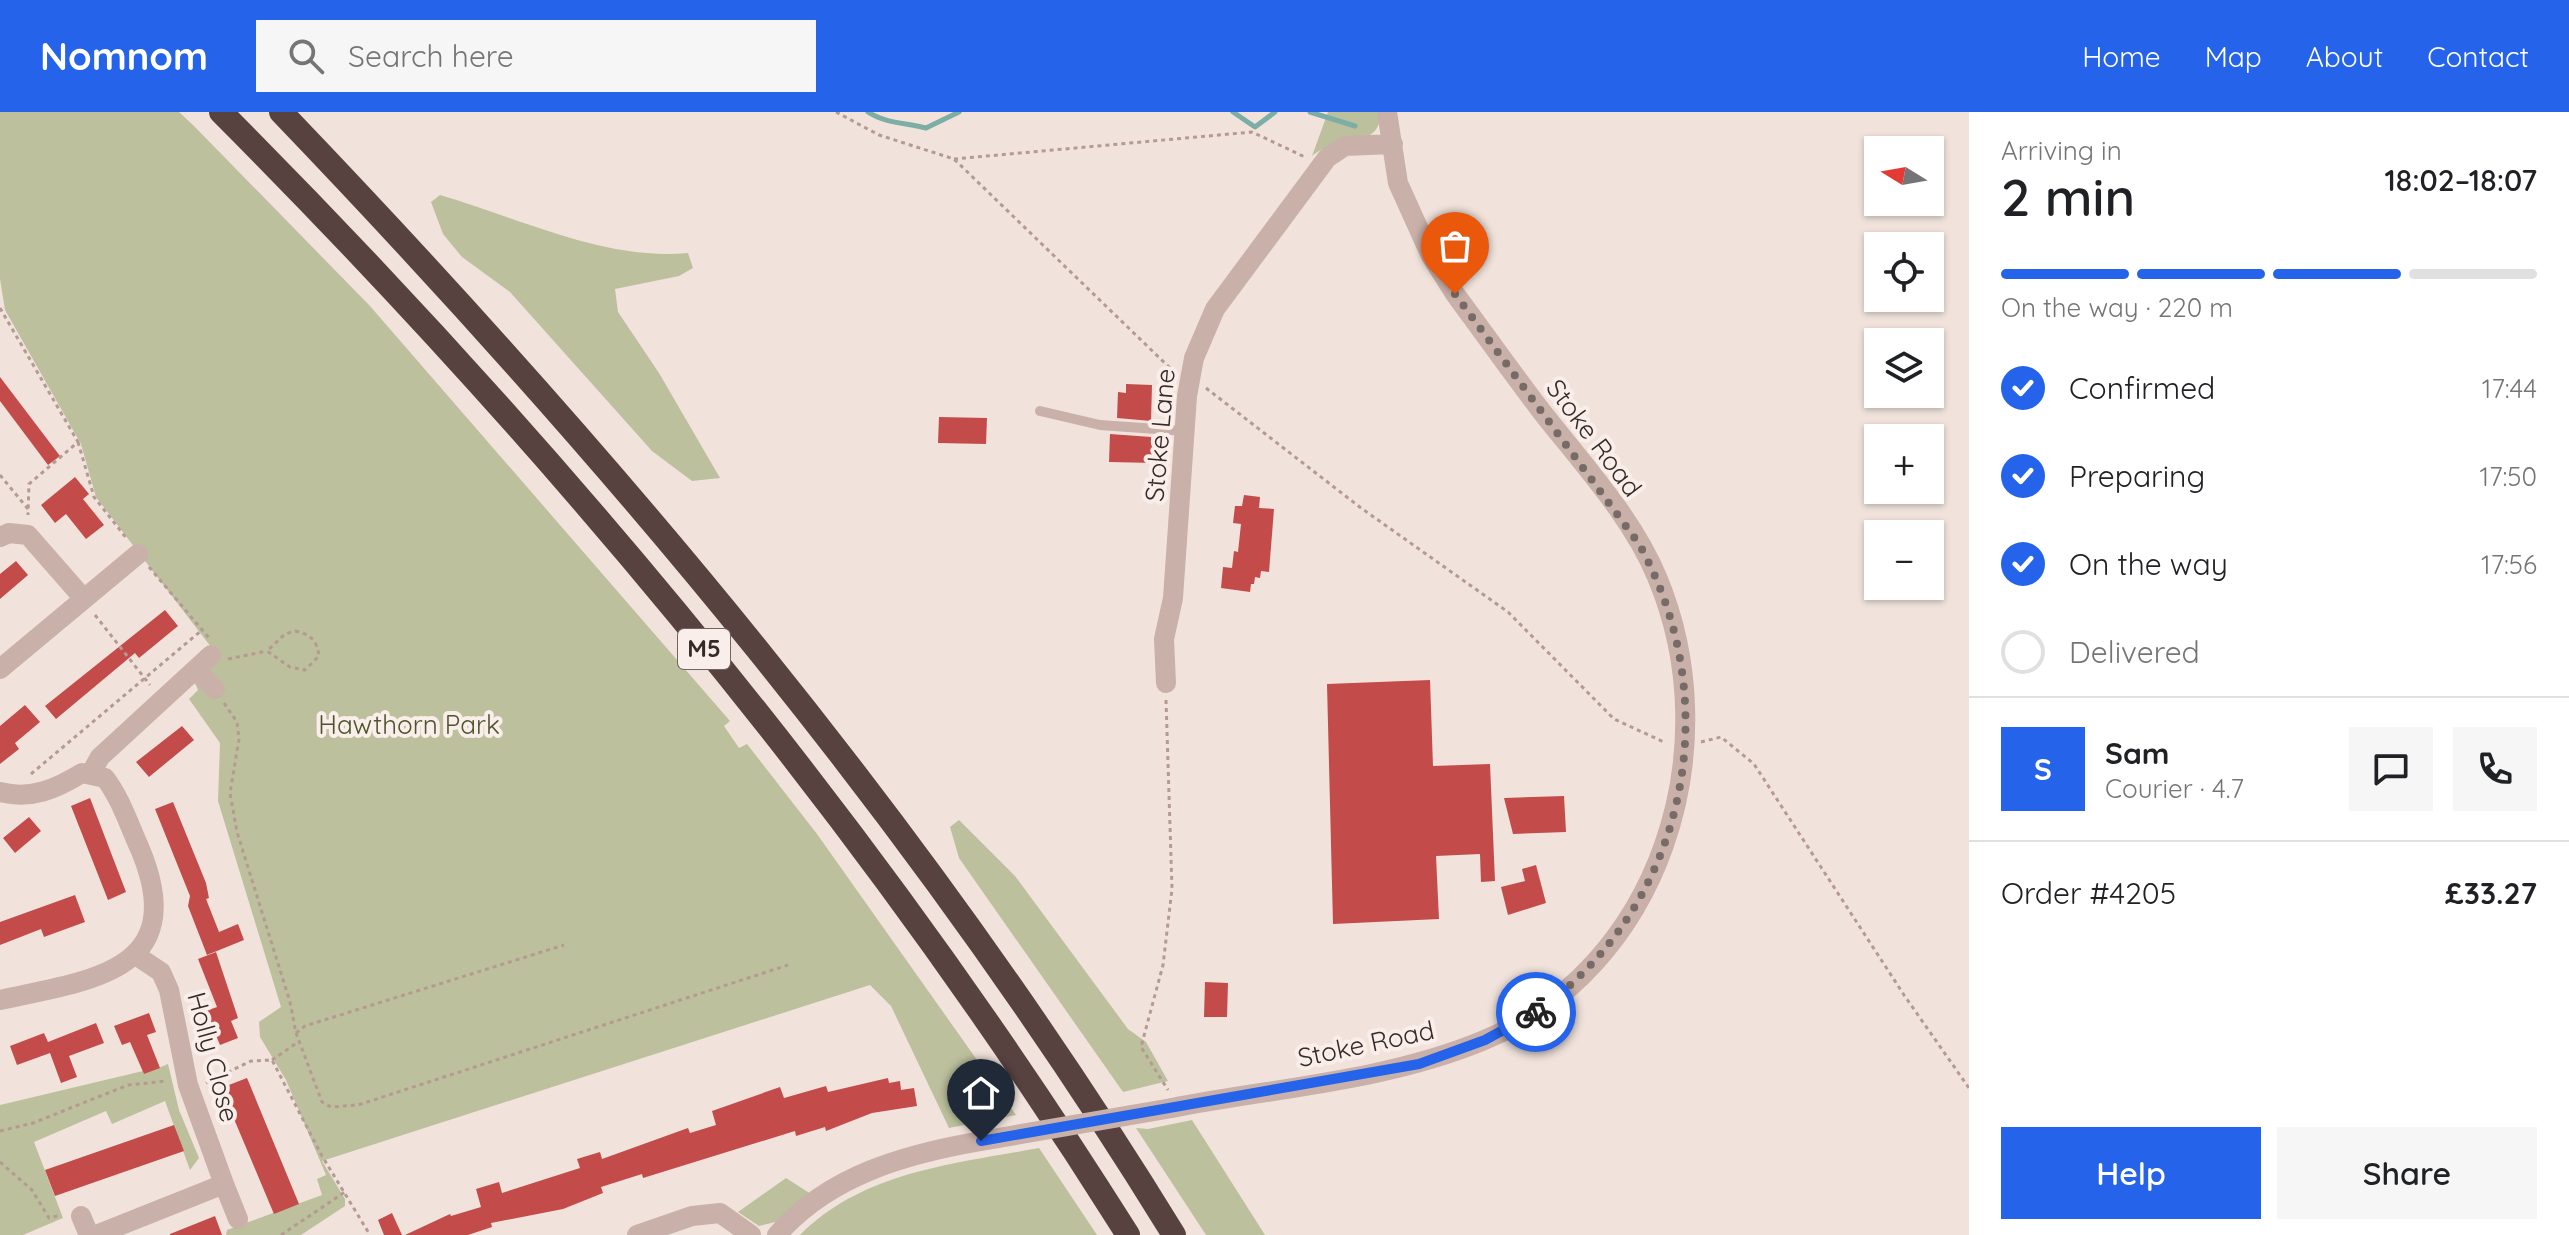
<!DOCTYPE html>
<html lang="en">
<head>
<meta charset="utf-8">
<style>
  body { margin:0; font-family:Quicksand,sans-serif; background:#f6f6f6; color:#202124; height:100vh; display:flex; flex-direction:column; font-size:30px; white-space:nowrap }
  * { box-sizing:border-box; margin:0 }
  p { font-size:26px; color:#757577 }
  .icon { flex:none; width:44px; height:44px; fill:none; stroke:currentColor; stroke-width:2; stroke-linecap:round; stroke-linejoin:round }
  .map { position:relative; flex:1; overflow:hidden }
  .details { display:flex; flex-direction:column; background:#fff; width:600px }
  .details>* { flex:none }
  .needle { width:52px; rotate:281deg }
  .tools { position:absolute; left:1864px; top:24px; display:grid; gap:16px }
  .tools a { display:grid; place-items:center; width:80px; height:80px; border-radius:0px; background:#fff; box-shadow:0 2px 6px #0004; font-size:40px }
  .pin { position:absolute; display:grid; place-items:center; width:68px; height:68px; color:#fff; margin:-82px -34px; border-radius:50% 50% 50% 0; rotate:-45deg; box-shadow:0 0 8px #0007 }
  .pin .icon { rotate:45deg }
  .courier { position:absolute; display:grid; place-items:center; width:80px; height:80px; margin:-40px; border:6px solid #2563eb; border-radius:50%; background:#fff; color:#222; box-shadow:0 2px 10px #0007 }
  .headline em { font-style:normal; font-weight:600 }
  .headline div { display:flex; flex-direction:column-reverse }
  .headline { display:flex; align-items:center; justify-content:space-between; height:136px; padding:0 32px }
  h1 { font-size:52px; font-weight:600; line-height:60px }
  .bar { display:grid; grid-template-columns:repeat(4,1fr); gap:12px 8px; align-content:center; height:96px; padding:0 32px }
  .bar i { height:10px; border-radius:6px; background:#e0e0e0 }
  .bar .on { background:#2563eb }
  .bar p { grid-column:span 4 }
  .line { display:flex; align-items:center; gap:20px; padding:0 32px; border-top:2px solid #e0e0e0 }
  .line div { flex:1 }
  .round { display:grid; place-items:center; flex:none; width:84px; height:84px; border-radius:0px; background:#f6f6f6 }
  ol { padding:0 32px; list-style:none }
  li { display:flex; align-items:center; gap:24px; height:88px }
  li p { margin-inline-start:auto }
  li .icon { padding:8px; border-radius:50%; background:#2563eb; color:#fff; stroke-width:4 }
  li:last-child { color:#757577 }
  li i { width:44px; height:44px; border:4px solid #e0e0e0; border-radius:50% }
  .action { display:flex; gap:16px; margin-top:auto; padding:16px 32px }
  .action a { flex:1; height:92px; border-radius:0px; background:#2563eb; color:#fff; font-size:32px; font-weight:600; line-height:92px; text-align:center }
  .action a+a { background:#f6f6f6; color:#202124 }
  header { display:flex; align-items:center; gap:48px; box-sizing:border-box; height:112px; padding:0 40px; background:#2563eb; color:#fff }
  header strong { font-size:38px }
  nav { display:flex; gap:44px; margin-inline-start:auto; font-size:28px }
  .search { width:560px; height:72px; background:#f6f6f6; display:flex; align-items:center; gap:20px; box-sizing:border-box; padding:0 28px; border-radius:0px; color:#757577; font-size:30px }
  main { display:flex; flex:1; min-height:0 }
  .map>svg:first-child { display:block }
  .green { fill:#bcc09d }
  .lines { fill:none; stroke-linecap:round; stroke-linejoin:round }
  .stream { stroke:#7caea5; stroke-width:5 }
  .building { fill:#c34b49 }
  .path { stroke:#b59a93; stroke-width:3; stroke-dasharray:4 4; stroke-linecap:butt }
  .service { stroke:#c9b0a8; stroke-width:10 }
  .minor { stroke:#c9b0a8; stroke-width:20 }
  .motorway { stroke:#574240; stroke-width:24 }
  .minor-bridge { stroke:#c9b0a8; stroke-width:20 }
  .done { stroke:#776b67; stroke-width:8; stroke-dasharray:0 14.4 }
  .route { stroke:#2563eb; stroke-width:10 }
  .labels { text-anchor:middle; stroke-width:8; stroke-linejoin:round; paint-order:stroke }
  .shield { fill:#f9eee9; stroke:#706562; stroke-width:2 }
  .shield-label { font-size:24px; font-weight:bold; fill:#362a28 }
  .street-label { font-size:26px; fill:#362a28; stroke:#f9eee9 }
  .park-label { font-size:26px; fill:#4e542d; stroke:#f9eee9 }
</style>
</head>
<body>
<header>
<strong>Nomnom</strong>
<div class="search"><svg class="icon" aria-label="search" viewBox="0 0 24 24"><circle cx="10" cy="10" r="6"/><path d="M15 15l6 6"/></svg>Search here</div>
<nav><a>Home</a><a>Map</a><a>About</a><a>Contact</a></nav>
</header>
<main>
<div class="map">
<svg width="1969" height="1123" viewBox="0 0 1969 1123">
  <rect width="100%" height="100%" fill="#f1e3dc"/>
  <path class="green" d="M 0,0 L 179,0 L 194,14 L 370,194 L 730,609 L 724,614 L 739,636 L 747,632 L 817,722 L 1016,1003 L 949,1016 L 891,894 L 870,873 L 322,1049 L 345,1087 L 345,1094 L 301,1123 L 226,1123 L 227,1118 L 322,1083 L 317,1067 L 326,1063 L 286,968 L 260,925 L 259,910 L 281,895 L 218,689 L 220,631 L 189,587 L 198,578 L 188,556 L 211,535 L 96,385 L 81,332 L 5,198 L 0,167 Z
    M 1328,0 L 1380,0 C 1382,38 1340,21 1312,44 Z
    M 440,83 C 519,106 605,149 688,141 L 693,156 L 679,164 L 615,177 L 618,200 L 659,261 L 720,366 L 692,369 L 652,339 L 510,180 L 462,145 L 443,122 L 431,90 Z
    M 959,708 L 1015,764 L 1128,917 L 1146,930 L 1168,969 L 1123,980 L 959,746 L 950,715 Z
    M 168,952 L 179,998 L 199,1046 L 190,1058 L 165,989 L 112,1012 L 106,999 L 34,1030 L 63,1106 L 23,1123 L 0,1123 L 0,993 L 143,959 L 144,962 Z
    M 1192,1008 L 1265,1123 L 1206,1123 L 1136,1016 L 1148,1017 Z
    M 1039,1036 L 1097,1123 L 800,1123 C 864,1059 954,1052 1039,1036 Z
    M 786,1066 L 811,1082 L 779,1109 L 759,1114 L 738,1100 Z"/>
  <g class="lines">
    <path class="stream" d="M 868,0 C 884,11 907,11 926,16 L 959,0
      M 1233,0 L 1255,15 L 1275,0
      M 1310,0 L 1355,14"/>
  </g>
  <path class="building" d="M 0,265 L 60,344 L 48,353 L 0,289 Z
    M 1126,272 L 1152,273 L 1151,309 L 1117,306 L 1118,280 L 1126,281 Z
    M 939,305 L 987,306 L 986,332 L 938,331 Z
    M 1110,322 L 1151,325 L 1151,331 L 1156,331 L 1155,351 L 1109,350 Z
    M 75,365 L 89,382 L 83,387 L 104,413 L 86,427 L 66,402 L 55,411 L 41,393 Z
    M 1244,383 L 1260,385 L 1259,396 L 1274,397 L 1269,460 L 1261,459 L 1260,466 L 1255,465 L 1254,472 L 1251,472 L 1250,480 L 1221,476 L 1223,455 L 1232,456 L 1234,439 L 1238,440 L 1241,412 L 1233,411 L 1235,394 L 1242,394 Z
    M 16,449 L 28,463 L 0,487 L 0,462 Z
    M 165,498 L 178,514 L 139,546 L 135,541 L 56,607 L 45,594 Z
    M 1430,568 L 1433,654 L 1490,652 L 1495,769 L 1481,770 L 1480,742 L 1436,744 L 1439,807 L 1333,812 L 1327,572 Z
    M 25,593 L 40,610 L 15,631 L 19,637 L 0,652 L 0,614 Z
    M 182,614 L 194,628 L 149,665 L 136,650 Z
    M 1564,684 L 1566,720 L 1513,722 L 1504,686 Z
    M 90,686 L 126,780 L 108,788 L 71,694 Z
    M 173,690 L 206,771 L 209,786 L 206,787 L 219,820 L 238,812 L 244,828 L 207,843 L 188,794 L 190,784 L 155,697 Z
    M 29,705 L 41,719 L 15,741 L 3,726 Z
    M 1536,753 L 1546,791 L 1508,803 L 1501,775 L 1525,769 L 1522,757 Z
    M 75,783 L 85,810 L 44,825 L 41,817 L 0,833 L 0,810 Z
    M 216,840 L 238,906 L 231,909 L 238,926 L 220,933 L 206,899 L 217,895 L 198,847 Z
    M 1205,870 L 1228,871 L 1227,905 L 1204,905 Z
    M 149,901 L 156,920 L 147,923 L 160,956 L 144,962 L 130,930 L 122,933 L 114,914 Z
    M 96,911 L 104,931 L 69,944 L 77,965 L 61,971 L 50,941 L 17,953 L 10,934 L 44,921 L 48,930 Z
    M 247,966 L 299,1092 L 274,1102 L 221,976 Z
    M 888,966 L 889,971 L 900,969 L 901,978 L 914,976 L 917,994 L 872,1001 L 826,1019 L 825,1015 L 796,1024 L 795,1019 L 643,1066 L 642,1062 L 601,1075 L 603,1081 L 563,1097 L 491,1111 L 492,1115 L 468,1123 L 405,1123 L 450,1102 L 451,1104 L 481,1095 L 476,1077 L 499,1070 L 502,1081 L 580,1056 L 577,1047 L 600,1040 L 602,1047 L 688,1016 L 690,1021 L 716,1013 L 712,999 L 780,975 L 784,986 L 826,974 L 828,980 Z
    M 174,1013 L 184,1039 L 55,1084 L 45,1058 Z
    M 392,1101 L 402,1123 L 384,1123 L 378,1108 Z
    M 215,1104 L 222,1123 L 170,1123 L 170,1122 Z"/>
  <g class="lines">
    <path class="path" d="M 836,0 L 879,23 L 954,47 L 1172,258
      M 954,47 L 1252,20 L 1307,46
      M 0,196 L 78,330 L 29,372 L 28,403
      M 1206,276 L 1361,396 L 1508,500 L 1614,607 L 1666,631
      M 78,330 L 94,385 L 127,427
      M 0,363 L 28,397
      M 149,455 L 209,526
      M 95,503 L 150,573
      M 295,519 C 310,522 317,528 319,544 L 305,558 L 290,555 L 267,539 L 285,522 Z
      M 228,547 L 267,539
      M 1166,588 L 1172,777 L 1163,853 L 1141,935 L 1168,978
      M 224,591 L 237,610 L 239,627 L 230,681 L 237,720 L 290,890 L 296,921 L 322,990 L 331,995 L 358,993 L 788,853
      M 1701,630 L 1721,625 L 1754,652 L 1904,883 L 1969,976
      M 31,662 L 202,518
      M 296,921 L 305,914 L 564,833
      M 272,948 L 298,930
      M 206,971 L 251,949 L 272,948 L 322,1044 L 370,1123
      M 0,1019 L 33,1011 L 128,973 L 167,969
      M 0,1050 L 32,1078 L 49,1106 L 61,1103
      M 281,1123 L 345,1080"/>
    <path class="service" d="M 1040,299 L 1100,313 L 1185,319"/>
    <path class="minor" d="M 0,425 L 9,421 L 28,423 L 84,487
      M 0,557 L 138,442
      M 196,558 L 215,577
      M 1166,571 L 1164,527 L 1173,486 L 1187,284 L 1194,246 L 1215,197 L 1327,46 L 1345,34 L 1393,32
      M 91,661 L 100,645 L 211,543
      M 0,680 C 31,688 56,677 82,661 L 105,666 C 121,687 129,713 140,737 C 191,859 92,868 0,888
      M 1172,996 C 1274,976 1385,969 1482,929 C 1661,857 1729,636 1657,465 C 1632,405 1582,351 1542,300 C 1512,261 1484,221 1455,182 L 1431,144 L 1398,71 L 1387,0
      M 224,1072 L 238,1107
      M 81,1104 L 89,1123
      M 96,1123 L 224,1072 L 188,973 L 169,878 L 161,860 L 137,844
      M 637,1123 L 692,1104 L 720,1101 L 751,1123
      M 777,1123 C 829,1063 906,1042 981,1029"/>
    <path class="motorway" d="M 221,0 C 560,340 872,715 1128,1123
      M 281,0 C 612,345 923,714 1174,1123"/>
    <path class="minor-bridge" d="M 981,1029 L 1172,996"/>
  </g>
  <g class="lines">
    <path class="done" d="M 1455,182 L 1639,432 C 1728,591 1687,795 1536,900"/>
    <path class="route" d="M 981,1029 L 1419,952 L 1485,928 L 1536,900"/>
  </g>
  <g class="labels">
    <rect class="shield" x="678" y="517" width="52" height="40" rx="6"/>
    <g class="shield-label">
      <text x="704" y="545">M5</text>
    </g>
    <g class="street-label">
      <text transform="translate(1160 323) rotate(-85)" y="9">Stoke Lane</text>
      <text transform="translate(1594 326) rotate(53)" y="9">Stoke Road</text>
      <text transform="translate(1366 932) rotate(-12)" y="9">Stoke Road</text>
      <text transform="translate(213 945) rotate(75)" y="9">Holly Close</text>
    </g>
    <g class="park-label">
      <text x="409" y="622">Hawthorn Park</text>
    </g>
  </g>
</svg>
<div class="tools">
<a><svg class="needle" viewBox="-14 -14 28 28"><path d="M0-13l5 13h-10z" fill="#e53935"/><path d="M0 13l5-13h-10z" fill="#757577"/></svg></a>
<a><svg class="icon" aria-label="locate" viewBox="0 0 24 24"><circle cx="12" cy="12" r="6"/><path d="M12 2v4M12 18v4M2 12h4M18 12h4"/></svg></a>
<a><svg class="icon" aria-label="layers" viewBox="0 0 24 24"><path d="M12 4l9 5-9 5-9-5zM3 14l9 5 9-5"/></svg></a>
<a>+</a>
<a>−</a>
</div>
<div class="pin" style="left:1455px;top:182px;background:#ea580c"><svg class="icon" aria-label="bag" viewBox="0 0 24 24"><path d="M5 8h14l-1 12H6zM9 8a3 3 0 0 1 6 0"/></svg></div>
<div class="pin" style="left:981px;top:1029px;background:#1f2937"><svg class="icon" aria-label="home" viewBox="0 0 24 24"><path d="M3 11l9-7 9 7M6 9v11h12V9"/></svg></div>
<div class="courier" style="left:1536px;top:900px"><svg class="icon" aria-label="bike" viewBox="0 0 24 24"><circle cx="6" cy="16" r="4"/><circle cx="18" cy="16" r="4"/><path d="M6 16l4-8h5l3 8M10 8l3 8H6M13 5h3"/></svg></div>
</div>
<section class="details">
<div class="headline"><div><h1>2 min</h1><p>Arriving in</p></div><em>18:02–18:07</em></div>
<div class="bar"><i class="on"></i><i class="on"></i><i class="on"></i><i></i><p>On the way · 220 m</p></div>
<ol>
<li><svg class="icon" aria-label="check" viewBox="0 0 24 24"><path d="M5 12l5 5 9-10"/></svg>Confirmed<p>17:44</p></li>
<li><svg class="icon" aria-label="check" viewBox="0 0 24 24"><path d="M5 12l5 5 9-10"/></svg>Preparing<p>17:50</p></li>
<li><svg class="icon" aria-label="check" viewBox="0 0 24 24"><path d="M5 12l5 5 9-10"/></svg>On the way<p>17:56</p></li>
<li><i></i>Delivered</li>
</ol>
<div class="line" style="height:144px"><b class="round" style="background:#2563eb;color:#fff">S</b><div><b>Sam</b><p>Courier · 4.7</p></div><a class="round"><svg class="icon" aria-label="chat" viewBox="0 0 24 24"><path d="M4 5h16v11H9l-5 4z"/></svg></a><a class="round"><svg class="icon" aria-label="phone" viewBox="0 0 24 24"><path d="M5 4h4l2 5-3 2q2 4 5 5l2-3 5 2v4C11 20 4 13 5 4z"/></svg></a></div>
<div class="line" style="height:104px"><div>Order #4205</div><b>£33.27</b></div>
<div class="action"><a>Help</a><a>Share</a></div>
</section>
</main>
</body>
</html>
